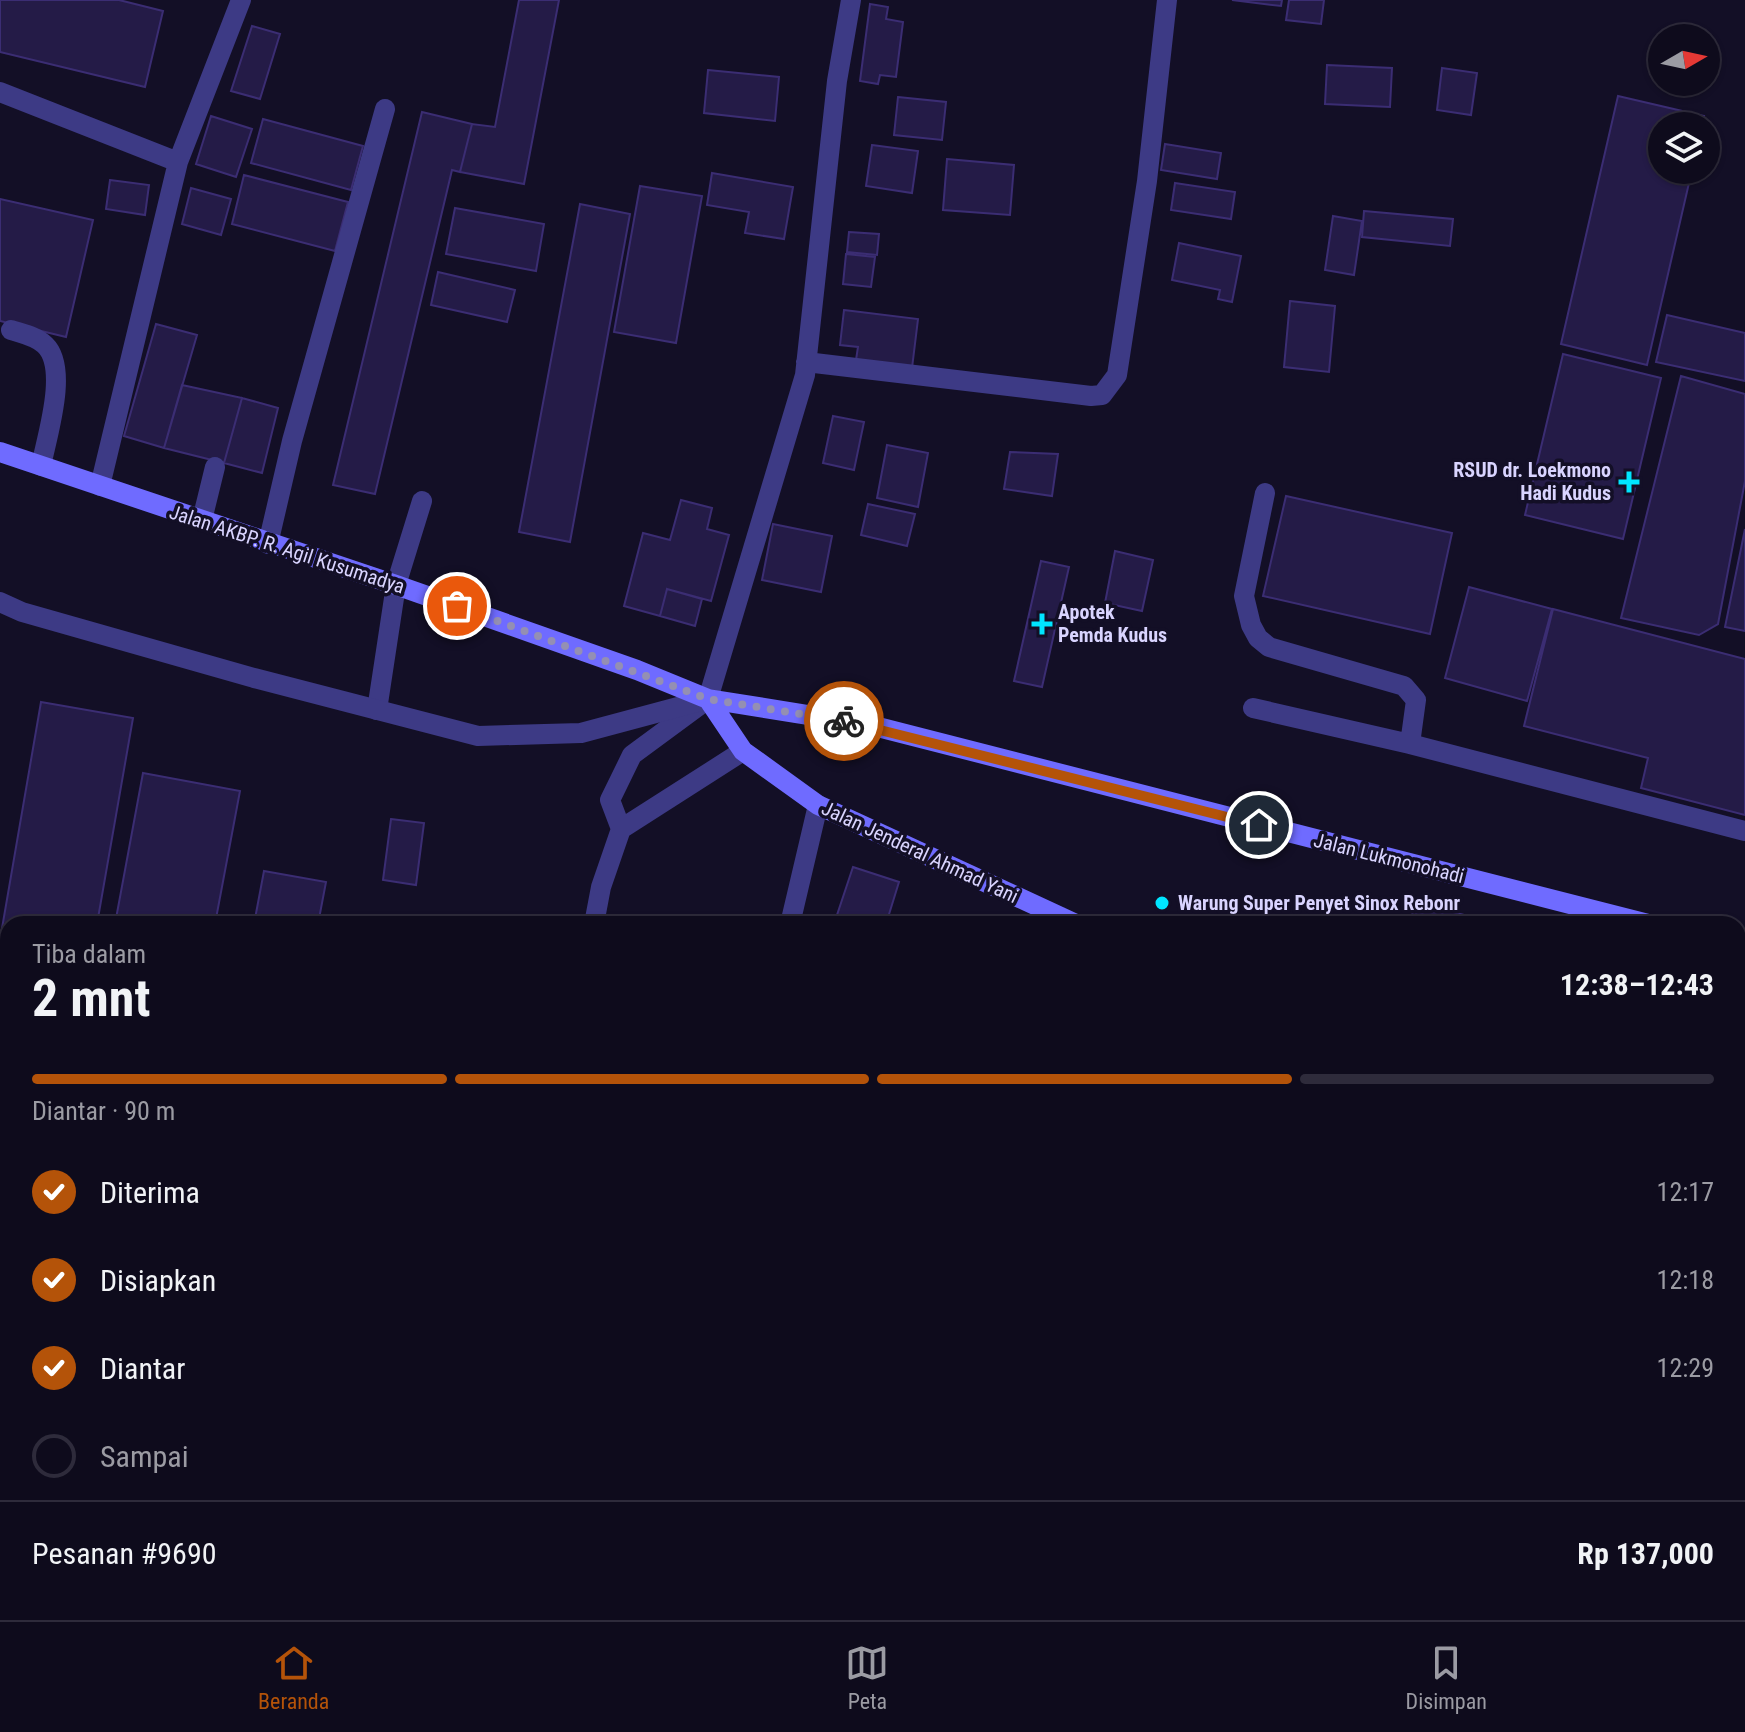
<!DOCTYPE html>
<html lang="id">
<head>
<meta charset="utf-8">
<style>
  body { margin:0; font-family:"Roboto Condensed",sans-serif; background:#1c1929; color:#f1f3f6; height:100vh; display:flex; flex-direction:column; font-size:30px; white-space:nowrap }
  * { box-sizing:border-box; margin:0 }
  p { font-size:26px; color:#9b9ba3 }
  .icon { flex:none; width:44px; height:44px; fill:none; stroke:currentColor; stroke-width:2; stroke-linecap:round; stroke-linejoin:round }
  .map { position:relative; flex:1; overflow:hidden }
  .side { position:absolute; left:0px; top:916px; width:1746px; height:704px; display:flex; flex-direction:column; background:#0e0b1c; border-radius:24px 24px 0 0; box-shadow:0 2px 6px #0004,0 0 0 2px #2e2b3b }
  .side>* { flex:none }
  .needle { width:52px; rotate:81deg }
  .controls { position:absolute; left:1648px; top:24px; display:grid; gap:16px }
  .controls a { display:grid; place-items:center; width:72px; height:72px; border-radius:50%; background:#0e0b1c; box-shadow:0 2px 6px #0004,0 0 0 2px #2e2b3b; font-size:40px }
  .pin { position:absolute; display:grid; place-items:center; width:68px; height:68px; color:#fff; margin:-34px; border:4px solid #fff; border-radius:50%; box-shadow:0 2px 8px #0007 }
  .courier { position:absolute; display:grid; place-items:center; width:80px; height:80px; margin:-40px; border:6px solid #b45309; border-radius:50%; background:#fff; color:#222; box-shadow:0 2px 10px #0007 }
  .overview em { font-style:normal; font-weight:700 }
  .overview div { display:flex; flex-direction:column-reverse }
  .overview { display:flex; align-items:center; justify-content:space-between; height:136px; padding:0 32px }
  h1 { font-size:52px; font-weight:700; line-height:60px }
  .bar { display:grid; grid-template-columns:repeat(4,1fr); gap:12px 8px; align-content:center; height:96px; padding:0 32px }
  .bar i { height:10px; border-radius:6px; background:#2e2b3b }
  .bar .current { background:#b45309 }
  .bar p { grid-column:span 4 }
  .line { display:flex; align-items:center; gap:20px; padding:0 32px; border-top:2px solid #2e2b3b }
  .line div { flex:1 }
  ol { padding:0 32px; list-style:none }
  li { display:flex; align-items:center; gap:24px; height:88px }
  li p { margin-inline-start:auto }
  li .icon { padding:8px; border-radius:50%; background:#b45309; color:#fff; stroke-width:4 }
  li:last-child { color:#9b9ba3 }
  li i { width:44px; height:44px; border:4px solid #2e2b3b; border-radius:50% }
  .tab-bar { display:flex; justify-content:space-around; align-items:center; height:112px; border-top:2px solid #2e2b3b; background:#0e0b1c; font-size:22px; color:#9b9ba3 }
  .tab-bar a { display:grid; justify-items:center; gap:4px }
  .tab-bar .current { color:#b45309 }
  .map>svg:first-child { display:block }
  .building { fill:#241b47; stroke:#3b2d73; stroke-width:2 }
  .lines { fill:none; stroke-linecap:round; stroke-linejoin:round }
  .service { stroke:#3d3a85; stroke-width:20 }
  .minor { stroke:#3d3a85; stroke-width:20 }
  .secondary { stroke:#6f6bff; stroke-width:20 }
  .done { stroke:#948fb3; stroke-width:8; stroke-dasharray:0 14.4 }
  .route { stroke:#b45309; stroke-width:10 }
  .poi-dot { fill:#00e5ff; stroke:#130f26; stroke-width:3 }
  .labels { text-anchor:middle; stroke-width:7; stroke-linejoin:round; paint-order:stroke }
  .poi-label { font-size:20px; font-weight:bold; fill:#d9d4ff; stroke:#130f26; text-anchor:start }
  .street-label { font-size:20px; fill:#d9d4ff; stroke:#130f26 }
</style>
</head>
<body>
<div class="map">
<svg width="1745" height="1620" viewBox="0 0 1745 1620">
  <rect width="100%" height="100%" fill="#130f26"/>
  <path class="building" d="M 0,0 L 119,0 L 163,11 L 145,87 L 0,52 Z
    M 519,0 L 559,0 L 524,184 L 460,172 L 472,124 L 495,127 Z
    M 1232,0 L 1282,0 L 1281,6 Z
    M 1289,0 L 1324,0 L 1321,24 L 1286,20 Z
    M 870,4 L 888,7 L 886,19 L 903,22 L 896,77 L 880,75 L 878,84 L 860,81 Z
    M 252,26 L 280,34 L 260,99 L 231,91 Z
    M 1327,65 L 1392,68 L 1390,107 L 1325,104 Z
    M 1442,68 L 1477,73 L 1471,115 L 1437,110 Z
    M 708,70 L 779,77 L 775,121 L 704,113 Z
    M 1618,96 L 1704,116 L 1702,126 L 1662,126 L 1662,170 L 1692,170 L 1647,365 L 1561,344 Z
    M 898,97 L 946,102 L 942,140 L 894,135 Z
    M 422,112 L 472,124 L 460,172 L 452,170 L 375,494 L 333,485 Z
    M 211,116 L 252,129 L 236,177 L 196,164 Z
    M 263,119 L 363,146 L 351,190 L 251,163 Z
    M 1165,144 L 1221,153 L 1217,179 L 1161,170 Z
    M 872,145 L 918,151 L 912,193 L 866,186 Z
    M 947,159 L 1014,165 L 1010,215 L 943,210 Z
    M 712,173 L 793,187 L 784,239 L 745,233 L 749,212 L 707,205 Z
    M 244,175 L 348,202 L 335,251 L 232,224 Z
    M 110,180 L 149,185 L 145,215 L 106,209 Z
    M 1175,183 L 1235,192 L 1231,219 L 1171,210 Z
    M 640,186 L 702,196 L 676,343 L 614,332 Z
    M 191,188 L 231,199 L 221,235 L 182,224 Z
    M 0,199 L 93,220 L 66,337 L 0,321 Z
    M 580,204 L 630,214 L 570,542 L 519,532 Z
    M 455,208 L 544,224 L 536,271 L 446,254 Z
    M 1364,211 L 1453,219 L 1450,246 L 1362,237 Z
    M 1333,216 L 1362,221 L 1354,275 L 1325,270 Z
    M 849,232 L 879,234 L 877,255 L 847,252 Z
    M 1179,243 L 1241,256 L 1232,302 L 1218,299 L 1220,290 L 1172,280 Z
    M 846,254 L 875,257 L 871,287 L 843,284 Z
    M 438,272 L 515,290 L 507,322 L 431,305 Z
    M 1290,301 L 1335,306 L 1329,372 L 1284,367 Z
    M 844,310 L 918,319 L 912,368 L 856,360 L 858,347 L 840,345 Z
    M 1667,315 L 1745,333 L 1745,381 L 1656,362 Z
    M 156,324 L 197,335 L 164,448 L 124,436 Z
    M 1563,354 L 1661,378 L 1623,539 L 1525,515 Z
    M 1681,376 L 1745,394 L 1745,481 L 1718,624 L 1699,635 L 1621,618 Z
    M 182,385 L 242,398 L 224,463 L 164,448 Z
    M 242,398 L 278,408 L 262,473 L 224,463 Z
    M 833,416 L 864,422 L 854,470 L 823,463 Z
    M 887,445 L 928,453 L 918,507 L 877,498 Z
    M 1010,452 L 1058,454 L 1052,496 L 1004,489 Z
    M 1286,496 L 1452,533 L 1430,634 L 1263,596 Z
    M 681,500 L 712,508 L 707,529 L 729,535 L 711,601 L 667,589 L 660,616 L 624,606 L 643,533 L 670,540 Z
    M 868,504 L 915,514 L 907,546 L 861,535 Z
    M 773,524 L 832,536 L 821,592 L 762,580 Z
    M 1745,529 L 1745,631 L 1725,627 Z
    M 1115,551 L 1153,560 L 1142,611 L 1105,603 Z
    M 1041,561 L 1069,567 L 1042,687 L 1014,681 Z
    M 1469,587 L 1552,609 L 1527,701 L 1445,678 Z
    M 667,589 L 702,599 L 695,626 L 660,616 Z
    M 1553,609 L 1745,659 L 1745,815 L 1641,788 L 1648,758 L 1524,726 Z
    M 41,702 L 133,718 L 97,924 L 8,924 L 8,1183 L 0,1182 L 0,940 Z
    M 143,773 L 240,791 L 215,924 L 115,924 Z
    M 391,819 L 424,823 L 416,885 L 383,880 Z
    M 853,867 L 899,882 L 886,924 L 834,924 Z
    M 264,871 L 326,882 L 318,924 L 254,924 Z
    M 1415,902 L 1483,920 L 1482,924 L 1410,924 Z
    M 5,1262 L 8,1262 L 8,1370 L 0,1368 L 0,1290 Z
    M 1738,1351 L 1745,1355 L 1745,1433 L 1738,1441 Z
    M 1745,1517 L 1745,1620 L 1716,1620 L 1718,1612 L 1738,1612 L 1738,1541 Z
    M 0,1576 L 8,1578 L 4,1620 L 0,1620 Z
    M 24,1612 L 62,1612 L 59,1620 L 22,1620 Z
    M 110,1612 L 129,1612 L 160,1620 L 108,1620 Z
    M 338,1612 L 366,1616 L 365,1620 L 337,1620 Z
    M 816,1612 L 848,1612 L 847,1620 L 815,1619 Z
    M 959,1612 L 999,1612 L 998,1620 L 958,1620 Z
    M 1670,1612 L 1712,1612 L 1709,1620 L 1668,1620 Z"/>
  <g class="lines">
    <path class="service" d="M 11,330 C 23,334 36,336 45,345 C 69,368 47,436 41,466
      M 1265,493 L 1244,596 L 1251,625 L 1258,638 L 1269,647 L 1404,686 L 1416,700 L 1410,744
      M 202,520 L 215,467
      M 1253,708 L 1410,744 L 1745,831
      M 377,710 L 396,585 L 422,501
      M 621,829 L 610,800 L 632,755 L 708,699
      M 594,924 L 601,887 L 621,829 L 743,751"/>
    <path class="minor" d="M 0,92 L 178,162
      M 806,362 L 1091,396 L 1102,395 L 1117,375 L 1147,181 L 1167,0
      M 100,486 L 178,162 L 241,0
      M 268,544 L 292,441 L 385,109
      M 0,602 L 22,612 L 254,678 L 478,736 L 581,733 L 708,699 L 805,375 L 837,81 L 851,0
      M 790,924 L 818,805
      M 1738,1452 L 1745,1442
      M 0,1551 L 8,1553
      M 265,1612 L 301,1620
      M 650,1620 L 652,1612
      M 895,1620 L 897,1612"/>
    <path class="secondary" d="M 0,452 L 396,585 L 637,670 L 708,699 L 870,725 L 1648,924
      M 708,699 L 743,751 L 818,805 L 1076,924
      M 1738,947 L 1745,949
      M 1738,1227 L 1745,1230"/>
  </g>
  <g class="lines">
    <path class="done" d="M 457,606 L 708,699 L 844,721"/>
    <path class="route" d="M 844,721 L 1259,825"/>
  </g>
  <g class="poi-dot">
    <path d="M1625 470h8v8h8v8h-8v8h-8v-8h-8v-8h8z"/>
    <path d="M1038 612h8v8h8v8h-8v8h-8v-8h-8v-8h8z"/>
    <circle cx="1162" cy="903" r="8"/>
  </g>
  <g class="labels">
    <g class="poi-label">
      <text x="1611" y="477" text-anchor="end">RSUD dr. Loekmono<tspan x="1611" dy="23">Hadi Kudus</tspan></text>
      <text x="1058" y="619">Apotek<tspan x="1058" dy="23">Pemda Kudus</tspan></text>
      <text x="1178" y="910">Warung Super Penyet Sinox Rebonr</text>
    </g>
    <g class="street-label">
      <text transform="translate(287 549) rotate(18)" y="7">Jalan AKBP. R. Agil Kusumadya</text>
      <text transform="translate(920 852) rotate(25)" y="7">Jalan Jenderal Ahmad Yani</text>
      <text transform="translate(1389 858) rotate(14)" y="7">Jalan Lukmonohadi</text>
    </g>
  </g>
</svg>
<div class="controls">
<a><svg class="needle" viewBox="-14 -14 28 28"><path d="M0-13l5 13h-10z" fill="#e53935"/><path d="M0 13l5-13h-10z" fill="#9b9ba3"/></svg></a>
<a><svg class="icon" aria-label="layers" viewBox="0 0 24 24"><path d="M12 4l9 5-9 5-9-5zM3 14l9 5 9-5"/></svg></a>
</div>
<div class="pin" style="left:457px;top:606px;background:#ea580c"><svg class="icon" aria-label="bag" viewBox="0 0 24 24"><path d="M5 8h14l-1 12H6zM9 8a3 3 0 0 1 6 0"/></svg></div>
<div class="pin" style="left:1259px;top:825px;background:#1f2937"><svg class="icon" aria-label="home" viewBox="0 0 24 24"><path d="M3 11l9-7 9 7M6 9v11h12V9"/></svg></div>
<div class="courier" style="left:844px;top:721px"><svg class="icon" aria-label="bike" viewBox="0 0 24 24"><circle cx="6" cy="16" r="4"/><circle cx="18" cy="16" r="4"/><path d="M6 16l4-8h5l3 8M10 8l3 8H6M13 5h3"/></svg></div>
<section class="side">
<div class="overview"><div><h1>2 mnt</h1><p>Tiba dalam</p></div><em>12:38–12:43</em></div>
<div class="bar"><i class="current"></i><i class="current"></i><i class="current"></i><i></i><p>Diantar · 90 m</p></div>
<ol>
<li><svg class="icon" aria-label="check" viewBox="0 0 24 24"><path d="M5 12l5 5 9-10"/></svg>Diterima<p>12:17</p></li>
<li><svg class="icon" aria-label="check" viewBox="0 0 24 24"><path d="M5 12l5 5 9-10"/></svg>Disiapkan<p>12:18</p></li>
<li><svg class="icon" aria-label="check" viewBox="0 0 24 24"><path d="M5 12l5 5 9-10"/></svg>Diantar<p>12:29</p></li>
<li><i></i>Sampai</li>
</ol>
<div class="line" style="height:104px"><div>Pesanan #9690</div><b>Rp 137,000</b></div>
</section>
</div>
<nav class="tab-bar">
<a class="current"><svg class="icon" aria-label="home" viewBox="0 0 24 24"><path d="M3 11l9-7 9 7M6 9v11h12V9"/></svg>Beranda</a>
<a><svg class="icon" aria-label="map" viewBox="0 0 24 24"><path d="M3 6l6-2 6 2 6-2v14l-6 2-6-2-6 2zM9 4v14M15 6v14"/></svg>Peta</a>
<a><svg class="icon" aria-label="saved" viewBox="0 0 24 24"><path d="M7 4h10v16l-5-4-5 4z"/></svg>Disimpan</a>
</nav>
</body>
</html>
